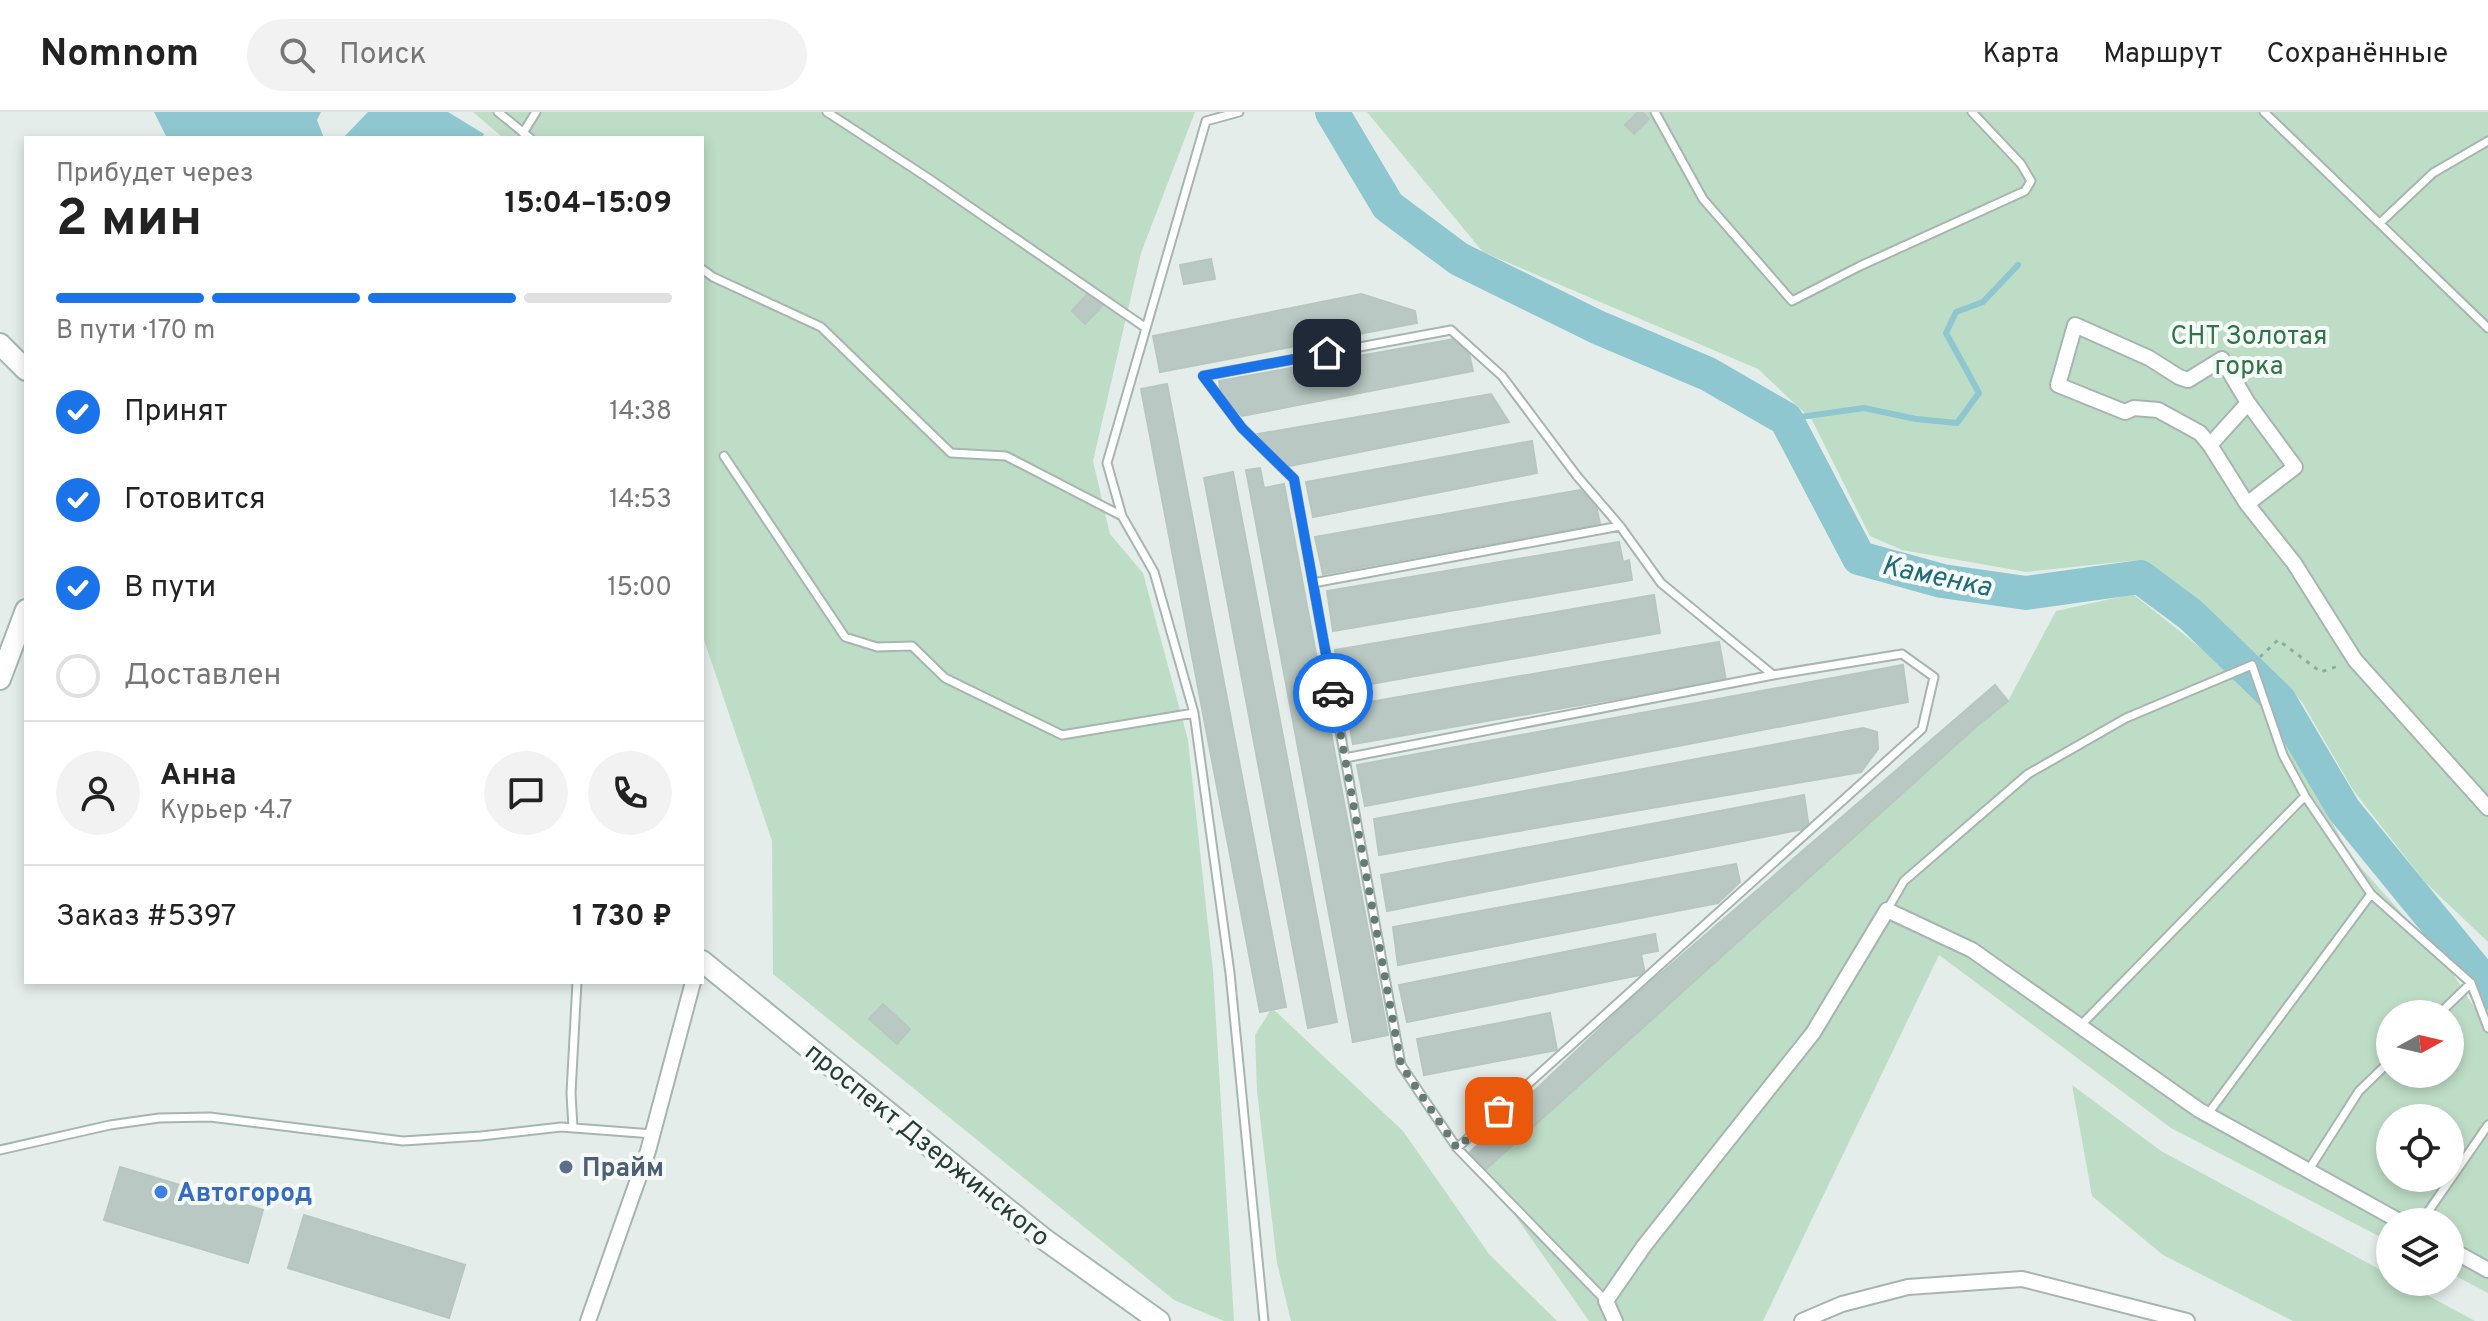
<!DOCTYPE html>
<html lang="ru">
<head>
<meta charset="utf-8">
<style>
  body { margin:0; font-family:Overpass,sans-serif; background:#f2f2f2; color:#222; height:100vh; display:flex; flex-direction:column; font-size:30px; white-space:nowrap }
  * { box-sizing:border-box; margin:0 }
  p { font-size:26px; color:#767676 }
  .icon { flex:none; width:44px; height:44px; fill:none; stroke:currentColor; stroke-width:2; stroke-linecap:round; stroke-linejoin:round }
  .map { position:relative; flex:1; overflow:hidden }
  .drawer { position:absolute; left:24px; top:24px; width:680px; height:848px; display:flex; flex-direction:column; background:#fff; border-radius:0px; box-shadow:0 4px 12px #0003 }
  .drawer>* { flex:none }
  .needle { width:52px; rotate:82deg }
  .tools { position:absolute; left:2376px; top:888px; display:grid; gap:16px }
  .tools a { display:grid; place-items:center; width:88px; height:88px; border-radius:50%; background:#fff; box-shadow:0 4px 12px #0003; font-size:40px }
  .pin { position:absolute; display:grid; place-items:center; width:68px; height:68px; color:#fff; margin:-34px; border-radius:16px; box-shadow:0 4px 12px #0006 }
  .courier { position:absolute; display:grid; place-items:center; width:80px; height:80px; margin:-40px; border:6px solid #1a73e8; border-radius:50%; background:#fff; color:#222; box-shadow:0 2px 10px #0007 }
  .headline em { font-style:normal; font-weight:700 }
  .headline div { display:flex; flex-direction:column-reverse }
  .headline { display:flex; align-items:center; justify-content:space-between; height:136px; padding:0 32px }
  h1 { font-size:52px; font-weight:700; line-height:60px }
  .bar { display:grid; grid-template-columns:repeat(4,1fr); gap:12px 8px; align-content:center; height:96px; padding:0 32px }
  .bar i { height:10px; border-radius:6px; background:#e0e0e0 }
  .bar .current { background:#1a73e8 }
  .bar p { grid-column:span 4 }
  .line { display:flex; align-items:center; gap:20px; padding:0 32px; border-top:2px solid #e0e0e0 }
  .line div { flex:1 }
  .round { display:grid; place-items:center; flex:none; width:84px; height:84px; border-radius:42px; background:#f2f2f2 }
  ol { padding:0 32px; list-style:none }
  li { display:flex; align-items:center; gap:24px; height:88px }
  li p { margin-inline-start:auto }
  li .icon { padding:8px; border-radius:50%; background:#1a73e8; color:#fff; stroke-width:4 }
  li:last-child { color:#767676 }
  li i { width:44px; height:44px; border:4px solid #e0e0e0; border-radius:50% }
  header { display:flex; align-items:center; gap:48px; box-sizing:border-box; height:112px; padding:0 40px; background:#fff; border-bottom:2px solid #e0e0e0 }
  header strong { font-size:38px }
  nav { display:flex; gap:44px; margin-inline-start:auto; font-size:28px }
  .search { width:560px; height:72px; background:#f2f2f2; display:flex; align-items:center; gap:20px; box-sizing:border-box; padding:0 28px; border-radius:44px; color:#767676; font-size:30px }
  .map>svg:first-child { display:block }
  .green { fill:#beddc6; fill-rule:evenodd }
  .water { fill:#8ec7d0 }
  .lines { fill:none; stroke-linecap:round; stroke-linejoin:round }
  .stream { stroke:#8ec7d0; stroke-width:6 }
  .river { stroke:#8ec7d0; stroke-width:34 }
  .building { fill:#b9c8c2; stroke:#b7c7c0; stroke-width:2 }
  .lane-casing { stroke:#a7b5b0; stroke-width:11 }
  .street-casing { stroke:#a7b5b0; stroke-width:18 }
  .secondary-casing { stroke:#a3b8b0; stroke-width:24 }
  .path { stroke:#86afa2; stroke-width:3; stroke-dasharray:4 6; stroke-linecap:butt }
  .lane { stroke:#fff; stroke-width:7 }
  .street { stroke:#fff; stroke-width:14 }
  .secondary { stroke:#fff; stroke-width:20 }
  .done { stroke:#677b75; stroke-width:8; stroke-dasharray:0 14.4 }
  .route { stroke:#1a73e8; stroke-width:10 }
  .service-dot { fill:#5c6f8a; stroke:#f5f9f7; stroke-width:3 }
  .shop-dot { fill:#3f7fe0; stroke:#f5f9f7; stroke-width:3 }
  .labels { text-anchor:middle; stroke-width:8; stroke-linejoin:round; paint-order:stroke }
  .park-label { font-size:26px; fill:#2f7449; stroke:#f5f9f7 }
  .street-label { font-size:26px; fill:#243e37; stroke:#f5f9f7 }
  .service-label { font-size:26px; font-weight:bold; fill:#4e5e75; stroke:#f5f9f7; text-anchor:start }
  .shop-label { font-size:26px; font-weight:bold; fill:#366cbe; stroke:#f5f9f7; text-anchor:start }
  .water-label { font-size:28px; font-style:italic; fill:#206b78; stroke:#f5f9f7 }
</style>
</head>
<body>
<header>
<strong>Nomnom</strong>
<div class="search"><svg class="icon" aria-label="search" viewBox="0 0 24 24"><circle cx="10" cy="10" r="6"/><path d="M15 15l6 6"/></svg>Поиск</div>
<nav><a>Карта</a><a>Маршрут</a><a>Сохранённые</a></nav>
</header>
<div class="map">
<svg width="2488" height="1209" viewBox="0 0 2488 1209">
  <rect width="100%" height="100%" fill="#e4ede9"/>
  <path class="green" d="M 473,0 L 1195,0 L 1141,141 L 1093,349 L 1110,422 L 1143,461 L 1188,628 L 1213,859 L 1234,1209 L 1224,1209 L 1174,1188 L 773,862 L 772,729 L 702,522 L 702,26 L 500,26 L 501,24 Z
    M 1367,0 L 2488,0 L 2488,830 L 2425,770 L 2353,678 L 2302,590 L 2230,518 L 2139,448 L 2026,460 L 1902,438 L 1870,424 L 1812,308 L 1758,257 L 1483,140 Z
    M 2133,482 L 2236,564 L 2283,617 L 2349,742 L 2448,854 L 2488,917 L 2488,1181 L 2450,1161 L 2450,1110 L 2390,1110 L 2390,1130 L 2171,1016 L 1939,843 L 1763,1209 L 1589,1209 L 1484,1059 L 1978,613 L 2008,589 L 2056,499 ZM 2390,902 L 2450,902 L 2450,962 L 2390,962 ZM 2390,1006 L 2450,1006 L 2450,1066 L 2390,1066 Z
    M 1272,896 L 1403,1019 L 1489,1142 L 1557,1209 L 1291,1209 L 1277,1151 L 1257,979 L 1255,923 Z
    M 2072,973 L 2161,1039 L 2390,1163 L 2390,1170 L 2403,1170 L 2475,1209 L 2293,1209 L 2163,1143 L 2092,1084 Z"/>
  <path class="water" d="M 154,0 L 321,0 L 317,8 L 324,26 L 167,26 Z
    M 368,0 L 448,0 L 484,22 L 482,26 L 343,26 Z"/>
  <g class="lines">
    <path class="stream" d="M 1786,307 L 1864,296 L 1916,307 L 1957,311 L 1979,281 L 1946,221 L 1956,200 L 1983,190 L 2018,153"/>
    <path class="river" d="M 1332,0 L 1388,94 L 1459,147 L 1597,215 L 1708,262 L 1786,307 L 1859,446 L 1942,469 L 2026,481 L 2140,465 L 2191,503 L 2279,588 L 2344,698 L 2474,857 L 2488,881"/>
  </g>
  <path class="building" d="M 1638,0 L 1642,0 L 1649,7 L 1634,22 L 1625,13 Z
    M 1211,147 L 1215,167 L 1184,172 L 1180,153 Z
    M 1090,179 L 1104,192 L 1085,212 L 1072,199 Z
    M 1361,182 L 1415,199 L 1417,211 L 1160,260 L 1153,224 Z
    M 1454,227 L 1469,241 L 1473,259 L 1242,304 L 1221,283 L 1219,269 Z
    M 1167,272 L 1286,895 L 1260,900 L 1141,277 Z
    M 1491,282 L 1509,310 L 1285,355 L 1258,322 Z
    M 1532,329 L 1537,361 L 1313,405 L 1306,370 Z
    M 1260,356 L 1264,376 L 1284,372 L 1388,923 L 1353,930 L 1246,358 Z
    M 1233,360 L 1337,910 L 1308,916 L 1204,366 Z
    M 1580,378 L 1596,393 L 1600,412 L 1323,462 L 1315,425 Z
    M 1619,430 L 1623,450 L 1629,448 L 1632,468 L 1333,519 L 1327,479 Z
    M 1654,483 L 1660,521 L 1342,577 L 1335,538 Z
    M 1719,530 L 1726,568 L 1353,632 L 1346,594 Z
    M 1903,553 L 1908,590 L 1365,694 L 1357,653 Z
    M 1995,573 L 2008,589 L 1978,613 L 1484,1059 L 1470,1040 L 1631,887 Z
    M 1863,616 L 1877,620 L 1878,637 L 1861,660 L 1379,743 L 1374,707 Z
    M 1804,683 L 1809,716 L 1387,799 L 1381,763 Z
    M 1736,752 L 1740,770 L 1718,791 L 1398,853 L 1393,815 Z
    M 1655,822 L 1658,839 L 1641,842 L 1645,862 L 1407,910 L 1399,873 Z
    M 883,892 L 910,917 L 897,932 L 869,907 Z
    M 1550,901 L 1557,938 L 1424,963 L 1417,927 Z
    M 120,1055 L 263,1098 L 248,1151 L 104,1108 Z
    M 304,1103 L 465,1153 L 449,1206 L 288,1156 Z"/>
  <g class="lines">
    <defs>
      <path id="lane" d="M 498,0 L 530,26
        M 827,0 L 928,66 L 1146,216
        M 1239,0 L 1206,9 L 1107,351 L 1122,404 L 1154,460 L 1194,601 L 1230,861 L 1264,1209
        M 1655,0 L 1703,87 L 1792,189 L 1860,154 L 2025,79 L 2031,69 L 2021,52 L 1972,0
        M 2264,0 L 2488,216
        M 523,21 L 536,0
        M 2380,111 L 2433,61 L 2488,29
        M 702,157 L 713,165 L 821,215 L 951,341 L 1006,344 L 1122,404
        M 1451,218 L 1502,264 L 1577,364 L 1620,414 L 1661,471 L 1773,563 L 1902,542 L 1934,565 L 1922,617 L 1457,1036 L 1401,953 L 1294,367 L 1242,316 L 1203,264 Z
        M 724,344 L 845,525 L 877,535 L 912,534 L 945,566 L 1062,623 L 1194,601
        M 1313,471 L 1620,414
        M 1345,646 L 1773,563
        M 1887,798 L 1904,769 L 2028,662 L 2126,606 L 2252,553 L 2283,643 L 2305,684 L 2371,782 L 2471,871 L 2488,916
        M 2439,902 L 2471,871
        M 2080,914 L 2305,684
        M 2207,1003 L 2371,782
        M 573,1016 L 571,981 L 577,870
        M 1457,1036 L 1606,1189
        M 0,1038 L 110,1013 L 159,1006 L 210,1005 L 403,1029 L 481,1024 L 561,1015 L 653,1022
        M 2308,1059 L 2359,979 L 2390,949
        M 2421,1110 L 2488,1013"/>
      <path id="street" d="M 2210,333 L 2248,291
        M 2247,392 L 2295,355 L 2248,291 L 2222,247 L 2188,268 L 2179,265 L 2149,246 L 2075,213 L 2058,273 L 2125,300 L 2134,296 L 2158,298 L 2200,321 L 2210,333 L 2247,392 L 2294,451 L 2355,548 L 2488,696
        M 2450,1137 L 2488,1158
        M 588,1209 L 648,1039 L 693,870
        M 1615,1209 L 1606,1189 L 1644,1134 L 1813,921 L 1887,798 L 1972,838 L 2199,998 L 2401,1110
        M 1802,1209 L 1842,1192 L 1908,1175 L 2022,1167 L 2187,1209"/>
      <path id="secondary" d="M 0,232 L 26,258
        M 0,567 L 26,498
        M 702,849 L 1044,1127 L 1159,1209"/>
    </defs>
    <use href="#lane" class="lane-casing"/>
    <use href="#street" class="street-casing"/>
    <use href="#secondary" class="secondary-casing"/>
    <path class="path" d="M 2260,545 L 2278,528 L 2321,560 L 2338,554"/>
    <use href="#lane" class="lane"/>
    <use href="#street" class="street"/>
    <use href="#secondary" class="secondary"/>
  </g>
  <g class="lines">
    <path class="done" d="M 1333,581 L 1401,953 L 1457,1036 L 1499,999"/>
    <path class="route" d="M 1327,241 L 1203,264 L 1242,316 L 1294,367 L 1333,581"/>
  </g>
  <circle class="service-dot" cx="566" cy="1055" r="8"/>
  <circle class="shop-dot" cx="161" cy="1080" r="8"/>
  <g class="labels">
    <g class="park-label">
      <text x="2249" y="232">СНТ Золотая<tspan x="2249" dy="30">горка</tspan></text>
    </g>
    <g class="street-label">
      <text transform="translate(928 1032) rotate(39)" y="9">проспект Дзержинского</text>
    </g>
    <g class="service-label">
      <text x="582" y="1064">Прайм</text>
    </g>
    <g class="shop-label">
      <text x="177" y="1089">Автогород</text>
    </g>
    <g class="water-label">
      <text transform="translate(1937 463) rotate(12)" y="10">Каменка</text>
    </g>
  </g>
</svg>
<div class="tools">
<a><svg class="needle" viewBox="-14 -14 28 28"><path d="M0-13l5 13h-10z" fill="#e53935"/><path d="M0 13l5-13h-10z" fill="#767676"/></svg></a>
<a><svg class="icon" aria-label="locate" viewBox="0 0 24 24"><circle cx="12" cy="12" r="6"/><path d="M12 2v4M12 18v4M2 12h4M18 12h4"/></svg></a>
<a><svg class="icon" aria-label="layers" viewBox="0 0 24 24"><path d="M12 4l9 5-9 5-9-5zM3 14l9 5 9-5"/></svg></a>
</div>
<div class="pin" style="left:1499px;top:999px;background:#ea580c"><svg class="icon" aria-label="bag" viewBox="0 0 24 24"><path d="M5 8h14l-1 12H6zM9 8a3 3 0 0 1 6 0"/></svg></div>
<div class="pin" style="left:1327px;top:241px;background:#1f2937"><svg class="icon" aria-label="home" viewBox="0 0 24 24"><path d="M3 11l9-7 9 7M6 9v11h12V9"/></svg></div>
<div class="courier" style="left:1333px;top:581px"><svg class="icon" aria-label="car" viewBox="0 0 24 24"><path d="M5 17H2v-5l4-1 3-4h7l3 4 3 1v5h-3M9 17h6M6 11h13"/><circle cx="7" cy="17" r="2"/><circle cx="17" cy="17" r="2"/></svg></div>
<section class="drawer">
<div class="headline"><div><h1>2 мин</h1><p>Прибудет через</p></div><em>15:04–15:09</em></div>
<div class="bar"><i class="current"></i><i class="current"></i><i class="current"></i><i></i><p>В пути · 170 m</p></div>
<ol>
<li><svg class="icon" aria-label="check" viewBox="0 0 24 24"><path d="M5 12l5 5 9-10"/></svg>Принят<p>14:38</p></li>
<li><svg class="icon" aria-label="check" viewBox="0 0 24 24"><path d="M5 12l5 5 9-10"/></svg>Готовится<p>14:53</p></li>
<li><svg class="icon" aria-label="check" viewBox="0 0 24 24"><path d="M5 12l5 5 9-10"/></svg>В пути<p>15:00</p></li>
<li><i></i>Доставлен</li>
</ol>
<div class="line" style="height:144px"><a class="round"><svg class="icon" aria-label="person" viewBox="0 0 24 24"><circle cx="12" cy="8" r="4"/><path d="M4 21q1-7 8-7t8 7"/></svg></a><div><b>Анна</b><p>Курьер · 4.7</p></div><a class="round"><svg class="icon" aria-label="chat" viewBox="0 0 24 24"><path d="M4 5h16v11H9l-5 4z"/></svg></a><a class="round"><svg class="icon" aria-label="phone" viewBox="0 0 24 24"><path d="M5 4h4l2 5-3 2q2 4 5 5l2-3 5 2v4C11 20 4 13 5 4z"/></svg></a></div>
<div class="line" style="height:104px"><div>Заказ #5397</div><b>1 730 ₽</b></div>
</section>
</div>
</body>
</html>
